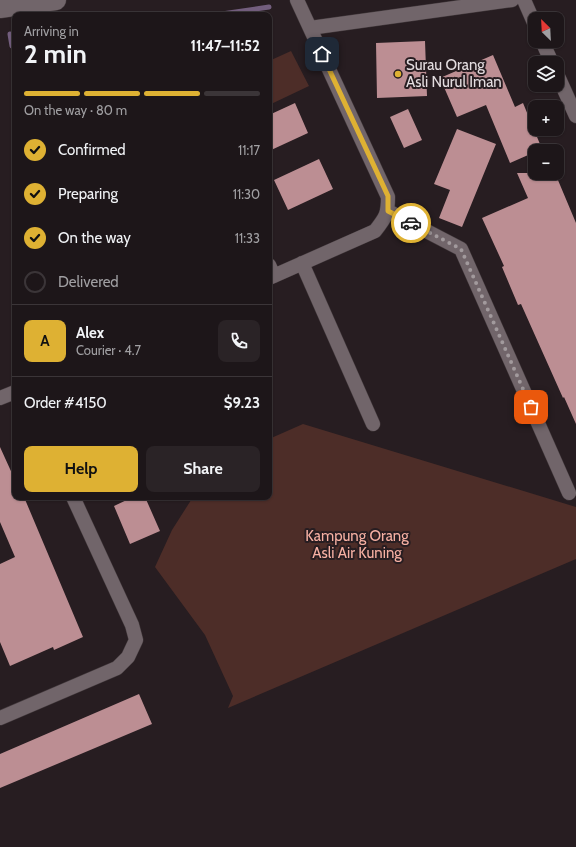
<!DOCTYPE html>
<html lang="en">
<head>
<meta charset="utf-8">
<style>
  body { margin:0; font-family:Cabin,sans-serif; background:#2a2326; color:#f1f3f6; height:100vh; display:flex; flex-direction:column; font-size:15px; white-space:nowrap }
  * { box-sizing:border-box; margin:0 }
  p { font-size:13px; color:#a09fa2 }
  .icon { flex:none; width:22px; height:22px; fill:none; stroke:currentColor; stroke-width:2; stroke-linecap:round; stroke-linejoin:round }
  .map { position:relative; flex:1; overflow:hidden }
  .drawer { position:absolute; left:12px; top:12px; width:260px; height:488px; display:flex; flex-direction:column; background:#1d1619; border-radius:8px; box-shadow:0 1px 3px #0004,0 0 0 1px #3b3538 }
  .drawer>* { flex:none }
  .needle { width:26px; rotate:336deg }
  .controls { position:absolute; left:528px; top:12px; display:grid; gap:8px }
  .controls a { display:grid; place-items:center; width:36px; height:36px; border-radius:8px; background:#1d1619; box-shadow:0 1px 3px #0004,0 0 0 1px #3b3538; font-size:20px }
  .pin { position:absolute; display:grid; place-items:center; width:34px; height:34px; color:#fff; margin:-17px; border-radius:8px; box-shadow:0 2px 6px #0006 }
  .courier { position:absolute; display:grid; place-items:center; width:40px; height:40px; margin:-20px; border:3px solid #deb133; border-radius:50%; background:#fff; color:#222; box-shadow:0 1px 5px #0007 }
  .headline em { font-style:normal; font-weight:700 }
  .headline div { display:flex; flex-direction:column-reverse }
  .headline { display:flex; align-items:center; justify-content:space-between; height:68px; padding:0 12px }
  h1 { font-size:26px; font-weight:700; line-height:30px }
  .bar { display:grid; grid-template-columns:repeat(4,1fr); gap:6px 4px; align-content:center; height:48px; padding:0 12px }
  .bar i { height:5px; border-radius:3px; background:#3b3538 }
  .bar .current { background:#deb133 }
  .bar p { grid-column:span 4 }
  .line { display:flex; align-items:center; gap:10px; padding:0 12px; border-top:1px solid #3b3538 }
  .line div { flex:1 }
  .round { display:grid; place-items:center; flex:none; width:42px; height:42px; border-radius:8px; background:#2a2326 }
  ol { padding:0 12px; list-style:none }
  li { display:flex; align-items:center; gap:12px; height:44px }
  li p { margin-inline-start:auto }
  li .icon { padding:4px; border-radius:50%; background:#deb133; color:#111; stroke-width:4 }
  li:last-child { color:#a09fa2 }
  li i { width:22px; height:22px; border:2px solid #3b3538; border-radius:50% }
  .action { display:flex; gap:8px; margin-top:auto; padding:8px 12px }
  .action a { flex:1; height:46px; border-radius:8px; background:#deb133; color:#111; font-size:16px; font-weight:700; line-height:46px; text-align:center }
  .action a+a { background:#2a2326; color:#f1f3f6 }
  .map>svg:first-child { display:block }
  .green { fill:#4d2d28 }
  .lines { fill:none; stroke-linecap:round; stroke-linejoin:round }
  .stream { stroke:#735e7e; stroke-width:5 }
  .building { fill:#bc8e93 }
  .street-casing { stroke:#433a3d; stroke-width:15 }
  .secondary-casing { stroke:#433a3d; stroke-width:21 }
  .street { stroke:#71656a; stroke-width:14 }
  .secondary { stroke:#71656a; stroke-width:20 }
  .done { stroke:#a29a9d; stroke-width:4; stroke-dasharray:0 7.2 }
  .route { stroke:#deb133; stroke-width:5 }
  .poi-dot { fill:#deb133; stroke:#271d21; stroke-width:1.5 }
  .labels { text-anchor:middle; stroke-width:4; stroke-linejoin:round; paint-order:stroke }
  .poi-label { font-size:15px; fill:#e4dde0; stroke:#271d21; text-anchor:start }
  .park-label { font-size:15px; fill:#f7b0a3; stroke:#271d21 }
</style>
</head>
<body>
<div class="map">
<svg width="576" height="847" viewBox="0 0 576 847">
  <rect width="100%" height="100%" fill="#271d21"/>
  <path class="green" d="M 291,51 L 309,86 L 269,105 L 269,61 Z
    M 303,424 L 576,507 L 576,559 L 228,708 L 233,696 L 205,635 L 155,567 L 172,530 L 193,497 L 269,497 L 269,439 Z"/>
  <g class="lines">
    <path class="stream" d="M 215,15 L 269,7
      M 10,34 L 12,46 L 15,45"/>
  </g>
  <path class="building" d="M 425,41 L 427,96 L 377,98 L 376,43 Z
    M 493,55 L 515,107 L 523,103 L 542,149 L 535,151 L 535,152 L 510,163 L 486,105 L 457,117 L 440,78 Z
    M 295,103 L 308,133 L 269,151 L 269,115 Z
    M 408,109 L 422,140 L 404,148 L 390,117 Z
    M 457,129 L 496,144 L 462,227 L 439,218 L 450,190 L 434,184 Z
    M 319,159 L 333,189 L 288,210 L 274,180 Z
    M 517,173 L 555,173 L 576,223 L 576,424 L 564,397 L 563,398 L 521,304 L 518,305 L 502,267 L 504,266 L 482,218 L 528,198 Z
    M 0,447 L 15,480 L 15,497 L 24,497 L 83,637 L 54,650 L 53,647 L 10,666 L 0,642 L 0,564 L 15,557 L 0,522 Z
    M 133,497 L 145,497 L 160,531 L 130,544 L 114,506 Z
    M 139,694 L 152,724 L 0,788 L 0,754 Z"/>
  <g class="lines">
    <defs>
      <path id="street" d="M 524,0 L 535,25
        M 310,28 L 512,0
        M 542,41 L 552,63
        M 557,74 L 576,116
        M 388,211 L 461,249 L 569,493
        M 302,263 L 373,424
        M 269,265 L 274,276
        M 269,278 L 375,231 C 386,217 388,214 388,197 L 297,0
        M 0,398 L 15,392
        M 0,718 L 117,668 L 128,657 L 136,640 L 132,625 L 73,497"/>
      <path id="secondary" d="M 0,8 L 56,0"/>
    </defs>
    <use href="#street" class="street-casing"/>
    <use href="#secondary" class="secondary-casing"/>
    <use href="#street" class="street"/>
    <use href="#secondary" class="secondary"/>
  </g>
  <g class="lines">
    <path class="done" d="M 411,223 L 461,249 L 531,407"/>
    <path class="route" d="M 322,54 L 388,196 L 388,211 L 411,223"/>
  </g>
  <circle class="poi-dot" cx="398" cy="74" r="4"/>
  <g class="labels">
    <g class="poi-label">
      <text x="406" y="70">Surau Orang<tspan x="406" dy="17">Asli Nurul Iman</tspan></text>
    </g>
    <g class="park-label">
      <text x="357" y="541">Kampung Orang<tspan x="357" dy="17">Asli Air Kuning</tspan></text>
    </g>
  </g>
</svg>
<div class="controls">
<a><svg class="needle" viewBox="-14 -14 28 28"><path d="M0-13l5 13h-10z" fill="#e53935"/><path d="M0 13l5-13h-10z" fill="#a09fa2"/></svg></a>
<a><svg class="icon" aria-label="layers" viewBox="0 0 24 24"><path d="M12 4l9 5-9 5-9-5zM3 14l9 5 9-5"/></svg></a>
<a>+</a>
<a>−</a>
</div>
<div class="pin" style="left:531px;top:407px;background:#ea580c"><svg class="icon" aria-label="bag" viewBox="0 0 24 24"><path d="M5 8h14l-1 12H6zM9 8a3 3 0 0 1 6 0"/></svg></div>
<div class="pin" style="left:322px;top:54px;background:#1f2937"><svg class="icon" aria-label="home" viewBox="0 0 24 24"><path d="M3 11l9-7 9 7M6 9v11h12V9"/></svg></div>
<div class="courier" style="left:411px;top:223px"><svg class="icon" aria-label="car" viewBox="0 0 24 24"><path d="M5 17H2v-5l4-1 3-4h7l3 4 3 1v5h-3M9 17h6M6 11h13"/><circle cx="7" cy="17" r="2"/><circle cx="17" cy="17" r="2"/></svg></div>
<section class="drawer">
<div class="headline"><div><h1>2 min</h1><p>Arriving in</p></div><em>11:47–11:52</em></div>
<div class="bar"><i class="current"></i><i class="current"></i><i class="current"></i><i></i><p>On the way · 80 m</p></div>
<ol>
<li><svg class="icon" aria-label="check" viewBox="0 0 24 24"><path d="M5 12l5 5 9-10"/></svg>Confirmed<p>11:17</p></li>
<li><svg class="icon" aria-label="check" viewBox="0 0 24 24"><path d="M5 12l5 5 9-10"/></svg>Preparing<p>11:30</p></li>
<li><svg class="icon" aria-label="check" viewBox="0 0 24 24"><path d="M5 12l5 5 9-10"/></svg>On the way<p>11:33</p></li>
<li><i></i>Delivered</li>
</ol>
<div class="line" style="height:72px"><b class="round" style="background:#deb133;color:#111">A</b><div><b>Alex</b><p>Courier · 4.7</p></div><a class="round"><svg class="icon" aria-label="phone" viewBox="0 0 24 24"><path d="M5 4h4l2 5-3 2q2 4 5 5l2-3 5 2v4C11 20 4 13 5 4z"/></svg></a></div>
<div class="line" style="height:52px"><div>Order #4150</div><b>$9.23</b></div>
<div class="action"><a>Help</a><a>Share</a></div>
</section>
</div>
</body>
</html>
